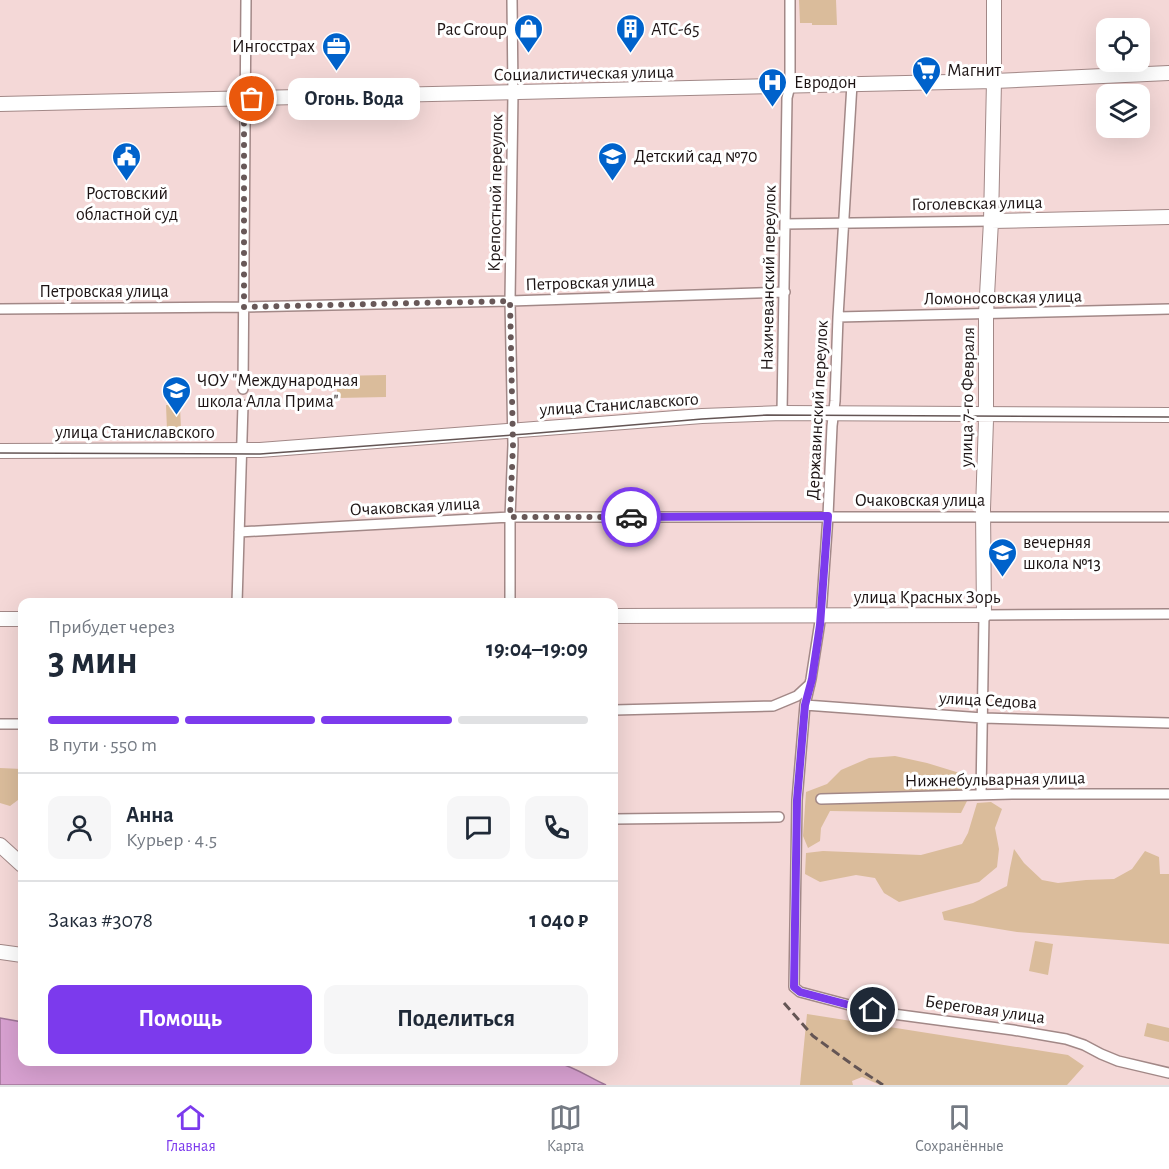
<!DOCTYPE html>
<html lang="ru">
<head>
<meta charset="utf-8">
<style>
  body { margin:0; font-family:"Alegreya Sans",sans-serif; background:#f6f6f7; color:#1f2937; height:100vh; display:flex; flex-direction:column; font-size:22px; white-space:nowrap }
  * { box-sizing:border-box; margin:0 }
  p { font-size:20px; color:#747a83 }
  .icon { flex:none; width:33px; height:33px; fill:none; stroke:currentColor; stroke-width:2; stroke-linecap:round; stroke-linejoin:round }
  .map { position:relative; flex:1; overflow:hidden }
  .details { position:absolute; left:18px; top:598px; width:600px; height:468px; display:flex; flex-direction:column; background:#fff; border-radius:12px; box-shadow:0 6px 24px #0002 }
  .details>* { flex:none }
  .fabs { position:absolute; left:1096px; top:18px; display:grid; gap:12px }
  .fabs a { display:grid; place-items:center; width:54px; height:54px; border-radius:12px; background:#fff; box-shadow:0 6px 24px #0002; font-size:30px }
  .pin { position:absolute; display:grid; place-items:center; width:51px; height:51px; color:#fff; margin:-26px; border:3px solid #fff; border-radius:50%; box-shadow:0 2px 6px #0007 }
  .courier { position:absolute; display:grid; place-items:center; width:60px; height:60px; margin:-30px; border:4px solid #7c3aed; border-radius:50%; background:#fff; color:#222; box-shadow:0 2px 8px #0007 }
  .bubble { position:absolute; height:42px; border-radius:12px; background:#fff; box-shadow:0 6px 24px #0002; font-size:20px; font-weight:700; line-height:42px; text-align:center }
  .summary em { font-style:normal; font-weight:700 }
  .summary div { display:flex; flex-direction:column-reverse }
  .summary { display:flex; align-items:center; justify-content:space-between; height:102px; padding:0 30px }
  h1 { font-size:39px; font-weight:700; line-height:45px }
  .bar { display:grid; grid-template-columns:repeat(4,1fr); gap:9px 6px; align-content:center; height:72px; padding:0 30px }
  .bar i { height:8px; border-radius:4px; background:#e0e1e3 }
  .bar .active { background:#7c3aed }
  .bar p { grid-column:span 4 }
  .line { display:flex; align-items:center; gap:15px; padding:0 30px; border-top:2px solid #e0e1e3 }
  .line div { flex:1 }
  .round { display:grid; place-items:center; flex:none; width:63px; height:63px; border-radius:12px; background:#f6f6f7 }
  .action { display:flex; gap:12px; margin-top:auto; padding:12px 30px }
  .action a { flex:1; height:69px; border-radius:12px; background:#7c3aed; color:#fff; font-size:24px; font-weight:700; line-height:69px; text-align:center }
  .action a+a { background:#f6f6f7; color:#1f2937 }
  .tab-bar { display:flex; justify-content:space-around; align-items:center; height:84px; border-top:2px solid #e0e1e3; background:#fff; font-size:16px; color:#747a83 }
  .tab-bar a { display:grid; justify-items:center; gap:3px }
  .tab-bar .active { color:#7c3aed }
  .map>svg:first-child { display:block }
  .green { fill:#dabc9b }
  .water { fill:#d8a1d1; stroke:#a07698; stroke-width:1.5 }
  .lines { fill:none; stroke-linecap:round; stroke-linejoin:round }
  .street-casing { stroke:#a28887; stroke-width:12 }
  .secondary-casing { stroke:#a28887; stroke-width:16 }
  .street { stroke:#fff; stroke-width:9 }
  .secondary { stroke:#fff; stroke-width:14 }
  .tram { stroke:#645554; stroke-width:1.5 }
  .rail { stroke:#645554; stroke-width:3; stroke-dasharray:9 4.5; stroke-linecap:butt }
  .done { stroke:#685858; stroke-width:6; stroke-dasharray:0 10.8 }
  .route { stroke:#7c3aed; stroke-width:8 }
  .labels { text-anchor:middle; stroke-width:6; stroke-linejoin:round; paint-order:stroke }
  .poi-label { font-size:18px; fill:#1c1313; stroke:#fff; text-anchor:start }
  .street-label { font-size:18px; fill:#1c1313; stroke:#fff }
</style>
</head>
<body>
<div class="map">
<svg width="1169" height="1085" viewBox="0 0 1169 1085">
  <rect width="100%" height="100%" fill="#f4d8d7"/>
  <path class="green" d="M 799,0 L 836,0 L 837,25 L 812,25 L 812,23 L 800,23 Z
    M 386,375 L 386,397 L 337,398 L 337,376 Z
    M 166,405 L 180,405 L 181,430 L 167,430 Z
    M 895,756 L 927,763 L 963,774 L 969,797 L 961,813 L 830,811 L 821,828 L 820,841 L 808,848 L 803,836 L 806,792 L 827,784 L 841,770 L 869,758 Z
    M 0,768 L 22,769 L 22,797 L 10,806 L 0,803 Z
    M 991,802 L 1002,809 L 995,828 L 999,849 L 997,867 L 979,882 L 899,902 L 884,893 L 875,878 L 856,875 L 820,882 L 805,874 L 806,853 L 823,851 L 921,855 L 962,844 L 968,833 L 977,803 Z
    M 1014,849 L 1024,863 L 1042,880 L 1058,883 L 1086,880 L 1114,879 L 1132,869 L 1145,851 L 1159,857 L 1160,874 L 1169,874 L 1169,944 L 1017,932 L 944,920 L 942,912 L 973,903 L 1007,886 L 1010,868 Z
    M 1035,941 L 1053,944 L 1048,975 L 1029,971 Z
    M 807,1014 L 1068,1055 L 1084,1066 L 1067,1085 L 880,1085 L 862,1077 L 852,1081 L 853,1085 L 800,1085 Z
    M 1147,1023 L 1169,1028 L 1169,1042 L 1144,1036 Z"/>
  <path class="water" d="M 0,1018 L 22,1022 L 22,1062 L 558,1063 C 575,1067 590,1078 606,1085 L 0,1085 Z"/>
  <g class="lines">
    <defs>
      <path id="street" d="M 852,84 L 838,317 L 835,401 L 832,426 L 828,516 L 821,615 L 811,679 L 805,705 L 797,800 L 794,987 L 800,992 L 853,1006 L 893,1014 L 1013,1030 L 1066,1039 L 1084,1045 L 1101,1054 L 1118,1061 L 1169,1073
        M 785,224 L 991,221
        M 0,309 L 244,307 L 510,301 L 785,292
        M 838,317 L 1169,309
        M 243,389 L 246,0
        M 782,413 L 787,98 L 790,86 L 790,0
        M 239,532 L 510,517 L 1169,517
        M 237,603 L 243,405
        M 510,603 L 510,517 L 513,445 L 510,301 L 513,93 L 512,0
        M 805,705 L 983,718 L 1169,723
        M 614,710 L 773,706 L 797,696 L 810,684
        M 0,724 L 22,724
        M 981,795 L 984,615 L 1169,614
        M 821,799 L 1012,794 L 1169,794
        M 614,819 L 779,817"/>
      <path id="secondary" d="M 0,104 L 994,81 L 1169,73
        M 991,221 L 1169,217
        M 0,451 L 260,450 L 702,416 L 782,413 L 1169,415
        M 614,616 L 984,615 L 983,509 L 986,420 L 986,314 L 991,221 L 994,81 L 994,0
        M 0,619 L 22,619
        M 0,845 L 22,865
        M 0,952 L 22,955"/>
    </defs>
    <use href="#street" class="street-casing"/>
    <use href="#secondary" class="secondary-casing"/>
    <use href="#street" class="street"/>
    <use href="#secondary" class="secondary"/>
    <path class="tram" d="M 0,453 L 260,454 L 526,434 L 702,419 L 767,415 L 1169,417"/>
    <path class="rail" d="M 784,1003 L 813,1036 L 853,1065 L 883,1085"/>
  </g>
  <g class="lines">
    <path class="done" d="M 252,99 L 244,99 L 244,307 L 510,301 L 513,445 L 510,517 L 631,517"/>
    <path class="route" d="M 631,517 L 828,516 L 820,625 L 812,679 L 805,705 L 797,800 L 794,987 L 800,992 L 853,1006 L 873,1010"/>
  </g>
  <defs>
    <symbol id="shop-pin" viewBox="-11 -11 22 30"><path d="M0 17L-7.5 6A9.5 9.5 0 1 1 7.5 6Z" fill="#0062cb" stroke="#fff"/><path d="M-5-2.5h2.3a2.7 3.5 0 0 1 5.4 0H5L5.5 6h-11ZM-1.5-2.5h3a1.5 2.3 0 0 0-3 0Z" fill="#fff"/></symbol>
    <symbol id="building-pin" viewBox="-11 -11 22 30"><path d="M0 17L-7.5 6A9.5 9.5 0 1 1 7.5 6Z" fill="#0062cb" stroke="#fff"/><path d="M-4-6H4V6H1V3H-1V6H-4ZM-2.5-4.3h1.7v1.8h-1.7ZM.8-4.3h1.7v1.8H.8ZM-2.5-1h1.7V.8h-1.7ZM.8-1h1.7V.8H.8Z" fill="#fff"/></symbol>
    <symbol id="office-pin" viewBox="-11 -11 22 30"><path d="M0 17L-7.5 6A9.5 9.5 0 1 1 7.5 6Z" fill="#0062cb" stroke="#fff"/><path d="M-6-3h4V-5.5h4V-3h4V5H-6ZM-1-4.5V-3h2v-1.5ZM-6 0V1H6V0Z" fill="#fff"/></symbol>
    <symbol id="supermarket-pin" viewBox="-11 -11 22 30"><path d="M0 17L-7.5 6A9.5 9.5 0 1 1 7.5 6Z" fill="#0062cb" stroke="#fff"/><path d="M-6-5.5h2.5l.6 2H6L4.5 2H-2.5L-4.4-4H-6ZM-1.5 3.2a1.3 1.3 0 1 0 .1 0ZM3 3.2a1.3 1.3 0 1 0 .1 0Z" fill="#fff"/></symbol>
    <symbol id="hospital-pin" viewBox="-11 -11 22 30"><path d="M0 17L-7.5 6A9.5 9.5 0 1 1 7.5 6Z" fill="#0062cb" stroke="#fff"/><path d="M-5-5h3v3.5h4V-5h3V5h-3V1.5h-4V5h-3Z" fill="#fff"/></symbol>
    <symbol id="civic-pin" viewBox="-11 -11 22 30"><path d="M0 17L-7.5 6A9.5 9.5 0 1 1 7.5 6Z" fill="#0062cb" stroke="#fff"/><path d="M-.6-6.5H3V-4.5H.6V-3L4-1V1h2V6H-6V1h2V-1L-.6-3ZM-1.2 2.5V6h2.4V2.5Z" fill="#fff"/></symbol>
    <symbol id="school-pin" viewBox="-11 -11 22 30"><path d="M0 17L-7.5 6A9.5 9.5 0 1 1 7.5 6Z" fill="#0062cb" stroke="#fff"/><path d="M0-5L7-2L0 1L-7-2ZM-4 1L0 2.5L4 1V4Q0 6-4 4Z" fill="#fff"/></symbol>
  </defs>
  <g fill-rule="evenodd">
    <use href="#shop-pin" x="512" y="12" width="33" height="45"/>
    <use href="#building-pin" x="614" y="12" width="33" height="45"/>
    <use href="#office-pin" x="320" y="30" width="33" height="45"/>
    <use href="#supermarket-pin" x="910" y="54" width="33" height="45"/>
    <use href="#hospital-pin" x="756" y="66" width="33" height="45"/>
    <use href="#civic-pin" x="110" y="140" width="33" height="45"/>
    <use href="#school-pin" x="596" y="140" width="33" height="45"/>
    <use href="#school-pin" x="160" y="374" width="33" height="45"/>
    <use href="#school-pin" x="986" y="536" width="33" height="45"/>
  </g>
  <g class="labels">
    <g class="poi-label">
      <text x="507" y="35" text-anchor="end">Pac Group</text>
      <text x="651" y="35">АТС-65</text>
      <text x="315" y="52" text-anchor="end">Ингосстрах</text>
      <text x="947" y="76">Магнит</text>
      <text x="794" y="88">Евродон</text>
      <text x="634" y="162">Детский сад №70</text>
      <text x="127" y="199" text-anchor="middle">Ростовский<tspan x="127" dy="21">областной суд</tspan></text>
      <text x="197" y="386">ЧОУ "Международная<tspan x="197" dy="21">школа Алла Прима"</tspan></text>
      <text x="1023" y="548">вечерняя<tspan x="1023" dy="21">школа №13</tspan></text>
    </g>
    <g class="street-label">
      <text transform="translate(584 73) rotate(-1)" y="6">Социалистическая улица</text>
      <text transform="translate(495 193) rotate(-89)" y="6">Крепостной переулок</text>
      <text transform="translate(977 203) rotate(-1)" y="6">Гоголевская улица</text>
      <text transform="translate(768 278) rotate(-89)" y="6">Нахичеванский переулок</text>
      <text transform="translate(590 282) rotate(-2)" y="6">Петровская улица</text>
      <text x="104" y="297">Петровская улица</text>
      <text transform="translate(1003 297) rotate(-1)" y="6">Ломоносовская улица</text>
      <text transform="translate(967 397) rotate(-89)" y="6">улица 7-го Февраля</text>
      <text transform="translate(619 404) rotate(-4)" y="6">улица Станиславского</text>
      <text transform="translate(817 410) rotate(-87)" y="6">Державинский переулок</text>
      <text x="135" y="438">улица Станиславского</text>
      <text x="920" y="506">Очаковская улица</text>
      <text transform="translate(415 506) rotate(-3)" y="6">Очаковская улица</text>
      <text x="927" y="603">улица Красных Зорь</text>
      <text transform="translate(988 700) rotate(3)" y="6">улица Седова</text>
      <text transform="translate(995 779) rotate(-1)" y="6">Нижнебульварная улица</text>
      <text transform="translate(985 1009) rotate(8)" y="6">Береговая улица</text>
    </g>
  </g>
</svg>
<div class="fabs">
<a><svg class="icon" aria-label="locate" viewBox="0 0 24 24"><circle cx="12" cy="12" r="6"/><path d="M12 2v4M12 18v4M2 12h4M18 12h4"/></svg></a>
<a><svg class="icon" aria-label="layers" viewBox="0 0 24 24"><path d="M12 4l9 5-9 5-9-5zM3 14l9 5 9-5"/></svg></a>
</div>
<div class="pin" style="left:252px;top:99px;background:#ea580c"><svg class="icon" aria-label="bag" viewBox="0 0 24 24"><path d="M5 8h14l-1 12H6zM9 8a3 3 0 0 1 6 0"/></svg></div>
<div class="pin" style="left:873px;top:1010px;background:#1f2937"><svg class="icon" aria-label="home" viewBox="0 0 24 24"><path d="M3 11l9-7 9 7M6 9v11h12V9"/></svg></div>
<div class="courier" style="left:631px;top:517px"><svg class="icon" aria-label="car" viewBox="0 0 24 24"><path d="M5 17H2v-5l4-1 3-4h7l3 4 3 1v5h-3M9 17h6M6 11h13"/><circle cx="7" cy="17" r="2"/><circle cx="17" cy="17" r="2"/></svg></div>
<div class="bubble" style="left:288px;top:78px;width:132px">Огонь. Вода</div>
<section class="details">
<div class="summary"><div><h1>3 мин</h1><p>Прибудет через</p></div><em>19:04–19:09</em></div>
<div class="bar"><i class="active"></i><i class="active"></i><i class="active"></i><i></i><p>В пути · 550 m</p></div>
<div class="line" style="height:108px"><a class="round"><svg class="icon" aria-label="person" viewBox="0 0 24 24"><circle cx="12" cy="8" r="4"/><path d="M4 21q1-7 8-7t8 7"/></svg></a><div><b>Анна</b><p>Курьер · 4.5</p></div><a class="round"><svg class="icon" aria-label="chat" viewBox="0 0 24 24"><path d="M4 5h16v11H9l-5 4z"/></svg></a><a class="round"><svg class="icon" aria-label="phone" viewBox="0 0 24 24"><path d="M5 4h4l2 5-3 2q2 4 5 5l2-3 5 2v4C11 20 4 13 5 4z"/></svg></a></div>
<div class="line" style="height:78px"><div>Заказ #3078</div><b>1 040 ₽</b></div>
<div class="action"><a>Помощь</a><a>Поделиться</a></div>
</section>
</div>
<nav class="tab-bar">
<a class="active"><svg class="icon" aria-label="home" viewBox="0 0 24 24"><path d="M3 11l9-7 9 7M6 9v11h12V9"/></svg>Главная</a>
<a><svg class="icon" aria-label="map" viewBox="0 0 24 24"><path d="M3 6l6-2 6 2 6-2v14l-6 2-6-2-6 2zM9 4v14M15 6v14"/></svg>Карта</a>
<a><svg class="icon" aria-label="saved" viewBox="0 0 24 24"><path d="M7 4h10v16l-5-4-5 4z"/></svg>Сохранённые</a>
</nav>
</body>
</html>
